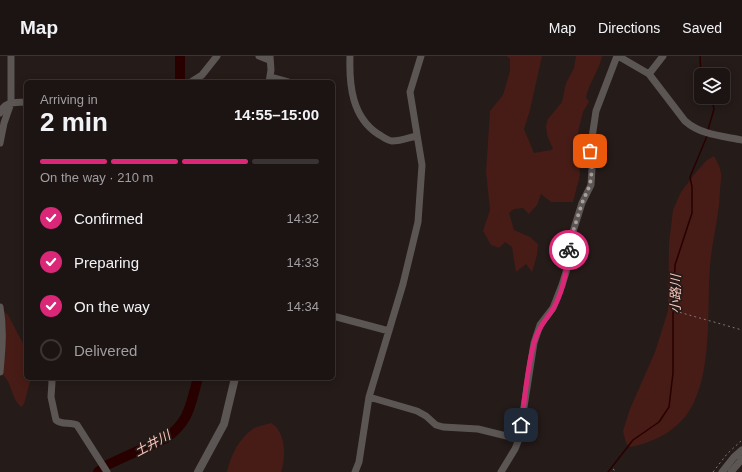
<!DOCTYPE html>
<html lang="en">
<head>
<meta charset="utf-8">
<style>
  body { margin:0; font-family:Helvetica,"Noto Sans JP",sans-serif; background:#251d1c; color:#f1f3f6; height:100vh; display:flex; flex-direction:column; font-size:15px; white-space:nowrap }
  * { box-sizing:border-box; margin:0 }
  p { font-size:13px; color:#a09ea0 }
  .icon { flex:none; width:22px; height:22px; fill:none; stroke:currentColor; stroke-width:2; stroke-linecap:round; stroke-linejoin:round }
  .map { position:relative; flex:1; overflow:hidden }
  .side { position:absolute; left:24px; top:24px; width:311px; height:300px; display:flex; flex-direction:column; background:#1c1413; border-radius:6px; box-shadow:0 2px 10px #0003,0 0 0 1px #3a3333 }
  .side>* { flex:none }
  .buttons { position:absolute; left:694px; top:12px; display:grid; gap:8px }
  .buttons a { display:grid; place-items:center; width:36px; height:36px; border-radius:6px; background:#1c1413; box-shadow:0 2px 10px #0003,0 0 0 1px #3a3333; font-size:20px }
  .pin { position:absolute; display:grid; place-items:center; width:34px; height:34px; color:#fff; margin:-17px; border-radius:8px; box-shadow:0 2px 6px #0006 }
  .courier { position:absolute; display:grid; place-items:center; width:40px; height:40px; margin:-20px; border:3px solid #db2777; border-radius:50%; background:#fff; color:#222; box-shadow:0 1px 5px #0007 }
  .summary em { font-style:normal; font-weight:700 }
  .summary div { display:flex; flex-direction:column-reverse }
  .summary { display:flex; align-items:center; justify-content:space-between; height:68px; padding:0 16px }
  h1 { font-size:26px; font-weight:700; line-height:30px }
  .bar { display:grid; grid-template-columns:repeat(4,1fr); gap:6px 4px; align-content:center; height:48px; padding:0 16px }
  .bar i { height:5px; border-radius:3px; background:#3a3333 }
  .bar .on { background:#db2777 }
  .bar p { grid-column:span 4 }
  ol { padding:0 16px; list-style:none }
  li { display:flex; align-items:center; gap:12px; height:44px }
  li p { margin-inline-start:auto }
  li .icon { padding:4px; border-radius:50%; background:#db2777; color:#fff; stroke-width:4 }
  li:last-child { color:#a09ea0 }
  li i { width:22px; height:22px; border:2px solid #3a3333; border-radius:50% }
  header { display:flex; align-items:center; gap:24px; box-sizing:border-box; height:56px; padding:0 20px; background:#1c1413; border-bottom:1px solid #3a3333 }
  header strong { font-size:19px }
  nav { display:flex; gap:22px; margin-inline-start:auto; font-size:14px }
  .map>svg:first-child { display:block }
  .green { fill:#471c16 }
  .lines { fill:none; stroke-linecap:round; stroke-linejoin:round }
  .stream { stroke:#290000; stroke-width:1.5 }
  .river { stroke:#290000; stroke-width:10 }
  .path { stroke:#7f7775; stroke-width:1; stroke-dasharray:2 3; stroke-linecap:butt }
  .minor { stroke:#5b5554; stroke-width:7 }
  .tertiary { stroke:#5b5554; stroke-width:8 }
  .done { stroke:#a79f9d; stroke-width:4; stroke-dasharray:0 7.2 }
  .route { stroke:#db2777; stroke-width:5 }
  .labels { text-anchor:middle; stroke-width:3.5; stroke-linejoin:round; paint-order:stroke }
  .water-label { font-size:13px; font-style:italic; fill:#fcc6bc; stroke:#251b19 }
</style>
</head>
<body>
<header>
<strong>Map</strong>
<nav><a>Map</a><a>Directions</a><a>Saved</a></nav>
</header>
<div class="map">
<svg width="742" height="416" viewBox="0 0 742 416">
  <rect width="100%" height="100%" fill="#251b19"/>
  <path class="green" d="M 507,0 L 542,0 L 530,54 L 524,73 L 534,97 L 551,94 L 553,93 L 547,79 L 546,70 L 548,63 L 562,46 L 566,27 L 574,12 L 576,0 L 602,0 C 599,15 589,27 586,41 L 589,46 L 583,56 L 574,92 L 574,99 L 579,109 L 580,119 L 573,146 L 551,146 L 541,138 L 537,149 L 529,158 L 523,152 L 514,153 L 509,157 L 514,174 L 530,181 L 538,188 L 537,199 L 532,216 L 526,208 L 516,216 L 512,191 L 505,186 L 499,192 L 491,189 L 483,175 L 490,154 L 486,116 L 490,55 L 503,39 L 510,15 L 510,3 Z
    M 714,100 C 717,105 720,111 721,117 C 722,123 720,129 720,135 C 719,161 712,185 710,210 C 707,251 712,309 694,346 C 682,372 657,386 630,391 L 626,387 L 623,375 L 630,353 L 655,296 L 668,255 L 669,187 L 673,154 L 681,136 L 697,115 L 707,104 Z
    M 0,252 L 8,259 L 26,293 L 26,322 L 31,322 L 24,348 L 21,351 C 9,339 14,328 0,316 Z
    M 271,367 C 286,375 286,402 281,416 L 227,416 C 230,401 239,382 253,373 C 257,370 265,369 271,367 Z"/>
  <g class="lines">
    <path class="stream" d="M 700,0 L 701,19
      M 708,74 L 714,53 L 711,41
      M 608,416 L 633,384 L 659,366 L 669,351 L 673,317 L 673,259 L 675,209 L 692,157 L 692,131 L 690,121 L 707,80"/>
    <path class="river" d="M 180,26 L 180,0
      M 98,416 L 107,409 L 166,382 C 190,365 190,349 198,322"/>
    <path class="path" d="M 675,255 L 742,274
      M 613,413 L 617,416
      M 713,416 L 727,398 L 742,384"/>
    <path class="minor" d="M 259,0 L 269,4
      M 350,0 C 349,29 352,61 378,78 C 382,80 386,84 392,85 C 400,85 408,82 416,80
      M 618,0 L 649,18 L 685,65 C 701,79 722,80 742,84
      M 649,18 L 663,0
      M 271,21 L 289,26
      M 191,26 L 202,19 L 217,0
      M 269,26 L 271,14 L 270,0
      M 0,57 C 5,45 14,47 26,46
      M 0,87 L 4,67 L 11,47 L 11,0
      M 0,251 C 4,273 2,294 0,316
      M 333,260 L 389,275
      M 51,322 L 52,326 L 51,341 L 56,364 C 61,369 70,366 77,369 L 107,416
      M 369,341 L 417,355 L 426,360 L 436,369 L 443,371 L 478,373 L 519,383
      M 355,416 L 359,406 L 369,341 L 403,228 L 418,166 L 422,109 L 410,36 L 421,0
      M 501,416 L 515,393 L 519,383 L 534,287 L 540,269 L 553,252 L 562,229 L 567,213 L 571,182 L 582,147 L 591,129 L 592,113 L 590,95 L 596,55 L 617,0
      M 722,416 L 734,401 L 742,394
      M 731,416 L 742,403"/>
    <path class="tertiary" d="M 198,416 L 224,368 L 235,322"/>
  </g>
  <g class="lines">
    <path class="done" d="M 569,194 L 571,182 L 582,147 L 590,129 L 592,113 L 590,95"/>
    <path class="route" d="M 521,369 C 525,343 527,312 534,287 C 538,272 545,265 553,253 C 563,236 567,214 569,194"/>
  </g>
  <g class="labels">
    <g class="water-label">
      <text transform="translate(675 238) rotate(-89)" y="5">小路川</text>
      <text transform="translate(152 387) rotate(-28)" y="5">土井川</text>
    </g>
  </g>
</svg>
<div class="buttons">
<a><svg class="icon" aria-label="layers" viewBox="0 0 24 24"><path d="M12 4l9 5-9 5-9-5zM3 14l9 5 9-5"/></svg></a>
</div>
<div class="pin" style="left:590px;top:95px;background:#ea580c"><svg class="icon" aria-label="bag" viewBox="0 0 24 24"><path d="M5 8h14l-1 12H6zM9 8a3 3 0 0 1 6 0"/></svg></div>
<div class="pin" style="left:521px;top:369px;background:#1f2937"><svg class="icon" aria-label="home" viewBox="0 0 24 24"><path d="M3 11l9-7 9 7M6 9v11h12V9"/></svg></div>
<div class="courier" style="left:569px;top:194px"><svg class="icon" aria-label="bike" viewBox="0 0 24 24"><circle cx="6" cy="16" r="4"/><circle cx="18" cy="16" r="4"/><path d="M6 16l4-8h5l3 8M10 8l3 8H6M13 5h3"/></svg></div>
<section class="side">
<div class="summary"><div><h1>2 min</h1><p>Arriving in</p></div><em>14:55–15:00</em></div>
<div class="bar"><i class="on"></i><i class="on"></i><i class="on"></i><i></i><p>On the way · 210 m</p></div>
<ol>
<li><svg class="icon" aria-label="check" viewBox="0 0 24 24"><path d="M5 12l5 5 9-10"/></svg>Confirmed<p>14:32</p></li>
<li><svg class="icon" aria-label="check" viewBox="0 0 24 24"><path d="M5 12l5 5 9-10"/></svg>Preparing<p>14:33</p></li>
<li><svg class="icon" aria-label="check" viewBox="0 0 24 24"><path d="M5 12l5 5 9-10"/></svg>On the way<p>14:34</p></li>
<li><i></i>Delivered</li>
</ol>
</section>
</div>
</body>
</html>
